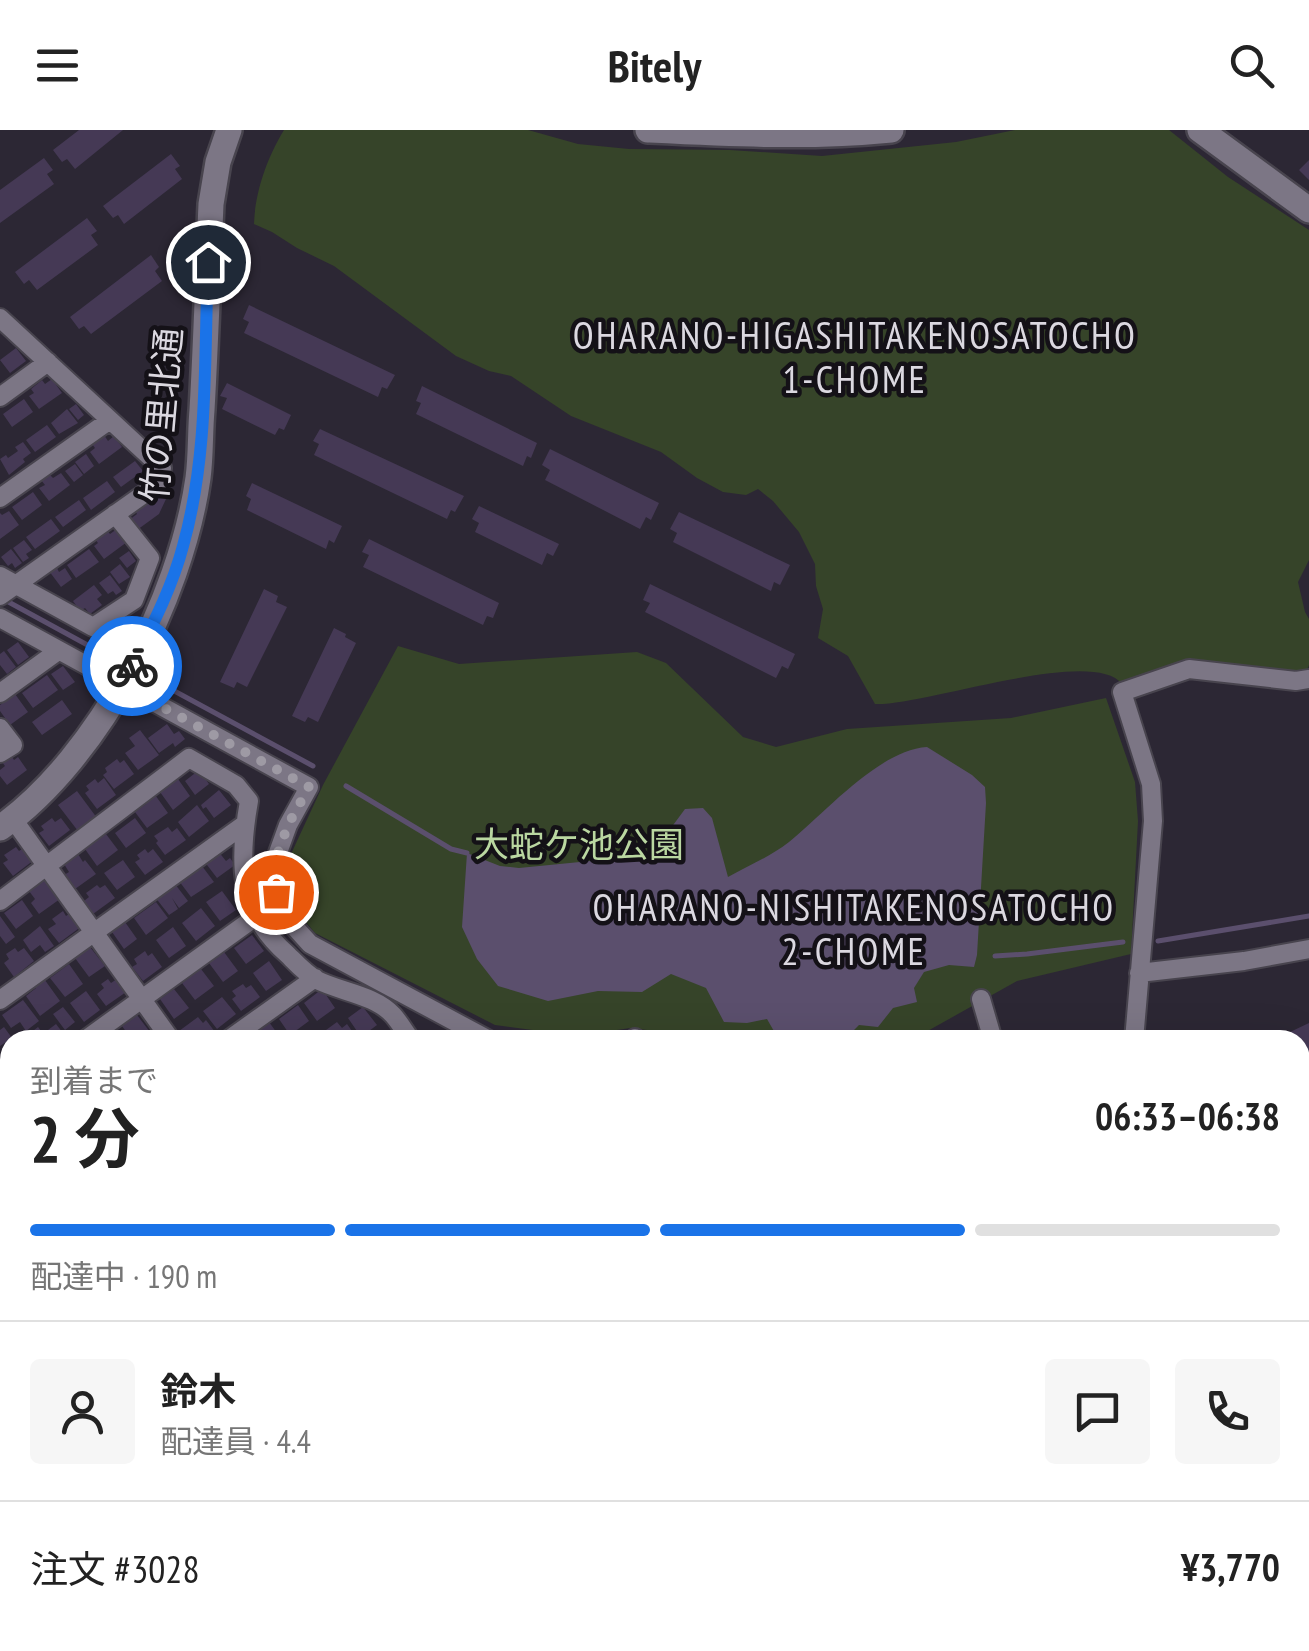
<!DOCTYPE html>
<html lang="ja">
<head>
<meta charset="utf-8">
<style>
  body { margin:0; font-family:"PT Sans Narrow","Noto Sans JP",sans-serif; background:#f6f6f6; color:#222; height:100vh; display:flex; flex-direction:column; font-size:38px; white-space:nowrap }
  * { box-sizing:border-box; margin:0 }
  p { font-size:32px; color:#767676 }
  .icon { flex:none; width:55px; height:55px; fill:none; stroke:currentColor; stroke-width:2; stroke-linecap:round; stroke-linejoin:round }
  .map { position:relative; flex:1; overflow:hidden }
  .details { position:absolute; left:0px; top:900px; width:1310px; height:622px; display:flex; flex-direction:column; background:#fff; border-radius:30px 30px 0 0; box-shadow:0 10px 40px #0002 }
  .details>* { flex:none }
  .pin { position:absolute; display:grid; place-items:center; width:85px; height:85px; color:#fff; margin:-42px; border:5px solid #fff; border-radius:50%; box-shadow:0 2px 10px #0007 }
  .courier { position:absolute; display:grid; place-items:center; width:100px; height:100px; margin:-50px; border:8px solid #1a73e8; border-radius:50%; background:#fff; color:#222; box-shadow:0 2px 12px #0007 }
  .summary em { font-style:normal; font-weight:700 }
  .summary div { display:flex; flex-direction:column-reverse }
  .summary { display:flex; align-items:center; justify-content:space-between; height:170px; padding:0 30px }
  h1 { font-size:65px; font-weight:700; line-height:75px }
  .bar { display:grid; grid-template-columns:repeat(4,1fr); gap:15px 10px; align-content:center; height:120px; padding:0 30px }
  .bar i { height:12px; border-radius:8px; background:#e0e0e0 }
  .bar .active { background:#1a73e8 }
  .bar p { grid-column:span 4 }
  .line { display:flex; align-items:center; gap:25px; padding:0 30px; border-top:2px solid #e0e0e0 }
  .line div { flex:1 }
  .round { display:grid; place-items:center; flex:none; width:105px; height:105px; border-radius:10px; background:#f6f6f6 }
  header { display:flex; justify-content:space-between; align-items:center; height:130px; padding:0 30px; background:#fff; font-size:45px; font-weight:700 }
  .map>svg:first-child { display:block }
  .green { fill:#364429 }
  .water { fill:#5b4f6d }
  .lines { fill:none; stroke-linecap:round; stroke-linejoin:round }
  .stream { stroke:#5b4f6d; stroke-width:5 }
  .building { fill:#453955 }
  .street-casing { stroke:#48444e; stroke-width:22 }
  .secondary-casing { stroke:#48444e; stroke-width:30 }
  .primary-casing { stroke:#48444e; stroke-width:30 }
  .street { stroke:#7c7685; stroke-width:18 }
  .secondary { stroke:#7c7685; stroke-width:25 }
  .primary { stroke:#8c9f7b; stroke-width:25 }
  .done { stroke:#9e9aa4; stroke-width:10; stroke-dasharray:0 18 }
  .route { stroke:#1a73e8; stroke-width:12 }
  .labels { text-anchor:middle; stroke-width:9; stroke-linejoin:round; paint-order:stroke }
  .street-label { font-size:35px; fill:#dbd8e0; stroke:#141117 }
  .park-label { font-size:35px; fill:#bad7a1; stroke:#141117 }
  .neighbourhood-label { font-size:38px; letter-spacing:2.5px; fill:#dbd8e0; stroke:#141117 }
</style>
</head>
<body>
<header><svg class="icon" aria-label="menu" viewBox="0 0 24 24"><path d="M4 6h16M4 12h16M4 18h16"/></svg>Bitely<svg class="icon" aria-label="search" viewBox="0 0 24 24"><circle cx="10" cy="10" r="6"/><path d="M15 15l6 6"/></svg></header>
<div class="map">
<svg width="1309" height="1521" viewBox="0 0 1309 1521">
  <rect width="100%" height="100%" fill="#2c2734"/>
  <path class="green" d="M 284,0 L 528,0 L 578,14 L 629,19 L 730,20 L 822,26 L 956,12 L 1015,0 L 1169,0 L 1228,47 L 1309,100 L 1309,430 L 1298,452 L 1305,482 L 1309,489 L 1309,535 L 1307,540 L 1272,542 L 1196,529 L 1187,535 L 1122,554 C 1092,516 923,576 875,574 L 848,526 L 818,508 L 823,479 L 816,456 L 815,434 L 799,402 L 773,371 L 758,359 L 746,365 L 723,362 L 697,348 L 661,322 L 571,286 L 511,246 L 489,241 L 456,226 L 334,136 L 297,118 L 272,102 L 254,94 C 255,62 267,28 284,0 Z
    M 398,516 L 459,534 L 637,522 L 666,533 L 743,607 L 776,617 L 847,599 L 1011,588 L 1106,568 L 1135,652 L 1138,691 L 1131,824 L 1017,851 L 924,903 L 884,910 L 731,910 L 630,898 L 578,906 L 495,895 L 315,803 L 291,774 L 284,739 L 323,655 Z
    M 1309,1112 L 1309,1383 L 1300,1382 L 1300,1114 Z
    M 242,1513 L 329,1513 L 328,1521 L 261,1521 Z
    M 1116,1513 L 1192,1513 L 1194,1521 L 1124,1521 Z"/>
  <path class="water" d="M 927,617 L 972,645 L 985,657 L 986,673 L 977,825 L 974,837 L 949,835 L 924,842 L 914,858 L 917,872 L 893,878 L 878,897 L 859,895 L 844,910 L 815,910 L 806,906 L 779,910 L 767,889 L 747,893 L 724,892 L 706,858 L 671,844 L 642,862 L 598,861 L 548,871 L 498,856 L 477,829 L 462,797 L 467,723 L 500,736 L 519,738 L 651,725 L 685,679 L 703,678 L 712,688 L 728,747 C 748,736 771,726 789,712 C 825,683 879,620 927,617 Z"/>
  <g class="lines">
    <path class="stream" d="M 3,469 L 104,524
      M 154,550 L 313,636
      M 346,656 L 451,719 L 467,723
      M 1158,811 L 1309,786
      M 995,826 L 1027,824 L 1123,812"/>
  </g>
  <path class="building" d="M 79,0 L 123,0 L 75,39 L 67,29 L 62,32 L 53,20 Z
    M 171,24 L 180,36 L 175,39 L 182,49 L 124,94 L 118,85 L 113,88 L 103,76 Z
    M 44,28 L 53,40 L 47,44 L 54,54 L 0,93 L 0,60 Z
    M 1309,30 L 1309,50 L 1299,40 Z
    M 87,88 L 97,101 L 91,105 L 98,115 L 37,160 L 29,150 L 24,154 L 15,142 Z
    M 151,125 L 159,137 L 155,141 L 162,151 L 91,204 L 84,196 L 79,199 L 70,187 Z
    M 249,175 L 395,245 L 387,259 L 382,257 L 378,267 L 244,203 L 249,192 L 243,189 Z
    M 16,218 L 26,231 L 10,243 L 0,230 Z
    M 52,249 L 62,263 L 39,279 L 29,266 L 34,263 L 31,259 L 42,250 L 45,254 Z
    M 227,253 L 291,285 L 284,300 L 279,298 L 275,305 L 222,279 L 227,268 L 220,266 Z
    M 422,256 L 537,313 L 531,328 L 527,326 L 523,336 L 416,284 L 421,273 L 416,271 Z
    M 24,269 L 33,282 L 12,297 L 3,284 Z
    M 76,274 L 84,285 L 78,290 L 69,279 Z
    M 67,279 L 78,293 L 59,304 L 51,293 Z
    M 47,295 L 56,307 L 35,322 L 26,310 Z
    M 320,299 L 464,366 L 455,382 L 451,380 L 447,389 L 314,325 L 319,314 L 313,311 Z
    M 104,305 L 108,311 L 114,306 L 122,317 L 99,334 L 90,322 L 95,318 L 92,314 Z
    M 23,312 L 31,323 L 23,329 L 25,332 L 9,345 L 0,329 L 6,325 L 8,328 L 18,321 L 15,317 Z
    M 550,319 L 659,373 L 651,390 L 646,387 L 640,399 L 545,350 L 550,340 L 542,335 Z
    M 86,324 L 94,336 L 84,344 L 75,332 Z
    M 135,331 L 143,341 L 121,357 L 113,347 Z
    M 75,334 L 83,345 L 74,352 L 65,341 Z
    M 61,343 L 70,355 L 49,371 L 39,358 L 45,355 L 41,350 L 49,344 L 53,348 Z
    M 107,351 L 115,362 L 91,380 L 83,368 Z
    M 252,353 L 342,396 L 334,413 L 329,410 L 326,419 L 247,380 L 251,369 L 246,366 Z
    M 160,360 L 166,369 L 159,384 L 137,400 L 129,390 L 137,384 L 134,379 Z
    M 33,362 L 42,375 L 22,390 L 12,377 Z
    M 79,370 L 86,380 L 63,397 L 55,387 Z
    M 479,376 L 559,414 L 553,426 L 547,423 L 542,435 L 475,402 L 479,393 L 472,389 Z
    M 9,381 L 19,395 L 0,409 L 0,383 L 2,385 Z
    M 679,382 L 790,435 L 780,455 L 774,452 L 771,461 L 673,412 L 677,403 L 670,399 Z
    M 51,389 L 60,401 L 35,419 L 26,407 Z
    M 106,399 L 110,404 L 117,399 L 127,412 L 104,429 L 94,416 L 98,413 L 94,408 Z
    M 369,409 L 499,473 L 493,488 L 487,486 L 483,495 L 363,437 L 369,425 L 362,422 Z
    M 24,410 L 32,420 L 26,424 L 29,428 L 23,432 L 13,418 Z
    M 11,419 L 22,433 L 15,438 L 12,433 L 8,436 L 1,427 Z
    M 89,419 L 99,432 L 76,448 L 67,435 Z
    M 129,421 L 136,431 L 127,438 L 119,428 Z
    M 120,434 L 130,447 L 119,454 L 110,442 Z
    M 56,436 L 59,442 L 65,438 L 72,449 L 61,457 L 49,441 Z
    M 110,445 L 122,461 L 116,465 L 113,461 L 108,464 L 99,453 Z
    M 650,454 L 795,524 L 788,539 L 782,536 L 776,548 L 645,482 L 650,473 L 643,470 Z
    M 94,455 L 102,465 L 97,469 L 102,475 L 90,484 L 85,478 L 80,481 L 73,471 Z
    M 264,459 L 278,466 L 276,472 L 287,477 L 247,557 L 237,552 L 234,558 L 220,552 Z
    M 334,498 L 346,504 L 345,507 L 356,513 L 318,592 L 308,587 L 305,592 L 292,586 Z
    M 18,512 L 29,527 L 18,535 L 7,520 Z
    M 4,521 L 16,537 L 7,544 L 0,535 L 0,524 Z
    M 63,536 L 75,552 L 63,560 L 51,544 Z
    M 47,545 L 58,560 L 33,578 L 22,563 Z
    M 15,564 L 28,582 L 10,595 L 0,581 L 0,575 Z
    M 62,570 L 72,584 L 42,605 L 32,592 Z
    M 167,594 L 174,604 L 179,601 L 185,609 L 175,617 L 173,613 L 159,623 L 148,608 Z
    M 140,600 L 159,625 L 138,640 L 125,623 L 135,616 L 129,608 Z
    M 11,625 L 14,630 L 18,627 L 27,640 L 7,655 L 0,646 L 0,640 L 5,636 L 2,632 Z
    M 117,629 L 120,633 L 124,630 L 134,644 L 114,659 L 103,645 L 107,642 L 105,638 Z
    M 199,640 L 209,654 L 195,665 L 185,651 Z
    M 104,648 L 116,665 L 97,679 L 85,663 L 89,660 L 86,656 L 95,649 L 98,653 Z
    M 178,649 L 190,666 L 173,680 L 160,662 Z
    M 219,660 L 231,675 L 214,688 L 206,677 L 203,679 L 201,675 Z
    M 77,661 L 97,688 L 78,701 L 58,675 Z
    M 153,662 L 168,683 L 147,698 L 135,682 L 146,674 L 143,669 Z
    M 197,675 L 209,691 L 189,707 L 178,692 Z
    M 52,688 L 55,692 L 61,688 L 70,700 L 49,716 L 39,703 L 44,700 L 41,696 Z
    M 135,688 L 146,703 L 126,718 L 115,703 Z
    M 168,697 L 172,702 L 177,698 L 186,710 L 165,725 L 156,713 L 158,711 L 154,706 Z
    M 106,704 L 118,720 L 97,736 L 85,719 Z
    M 16,717 L 19,721 L 25,717 L 34,730 L 13,746 L 3,733 L 8,730 L 4,725 Z
    M 145,719 L 148,723 L 153,719 L 163,732 L 145,745 L 135,732 L 140,729 L 137,725 Z
    M 218,721 L 226,731 L 230,728 L 235,735 L 217,748 L 204,731 Z
    M 78,724 L 83,732 L 85,730 L 96,744 L 75,759 L 64,745 L 69,742 L 64,734 Z
    M 123,730 L 135,747 L 117,760 L 104,743 Z
    M 202,736 L 214,752 L 191,767 L 179,751 Z
    M 44,750 L 60,769 L 39,784 L 31,773 L 35,769 L 29,761 Z
    M 175,754 L 188,771 L 179,778 L 172,768 L 178,779 L 169,785 L 155,767 Z
    M 97,755 L 100,758 L 105,755 L 115,768 L 93,784 L 84,771 L 89,767 L 86,763 Z
    M 222,761 L 236,780 L 220,791 L 206,772 Z
    M 22,770 L 33,786 L 16,799 L 4,783 Z
    M 156,772 L 168,788 L 146,805 L 134,788 Z
    M 201,778 L 215,796 L 196,811 L 182,793 Z
    M 63,781 L 66,786 L 72,782 L 82,796 L 59,813 L 48,799 L 56,794 L 52,789 Z
    M 0,786 L 15,807 L 6,814 L 0,806 Z
    M 125,792 L 137,809 L 124,819 L 112,802 Z
    M 40,796 L 54,816 L 45,822 L 40,815 L 31,822 L 23,810 Z
    M 173,797 L 186,816 L 169,828 L 156,810 Z
    M 252,805 L 264,821 L 246,834 L 234,818 Z
    M 90,817 L 105,836 L 89,847 L 75,828 Z
    M 15,818 L 18,822 L 24,818 L 34,831 L 14,847 L 4,833 L 9,829 L 6,824 Z
    M 145,821 L 148,826 L 152,823 L 162,837 L 143,851 L 132,837 L 137,834 L 134,829 Z
    M 224,822 L 238,841 L 223,852 L 209,833 Z
    M 269,831 L 282,850 L 266,861 L 253,843 Z
    M 69,834 L 83,854 L 65,867 L 50,848 Z
    M 201,839 L 214,856 L 195,870 L 182,853 Z
    M 42,846 L 60,871 L 40,886 L 26,866 L 36,858 L 32,853 Z
    M 120,847 L 129,860 L 106,876 L 97,864 L 104,858 L 101,854 L 108,849 L 111,853 Z
    M 243,854 L 246,858 L 251,855 L 260,867 L 241,881 L 232,869 L 236,866 L 232,861 Z
    M 174,859 L 189,878 L 174,889 L 160,869 Z
    M 322,859 L 335,878 L 317,891 L 304,873 Z
    M 86,861 L 100,880 L 84,892 L 70,873 Z
    M 222,867 L 236,884 L 217,899 L 203,881 Z
    M 23,870 L 39,891 L 26,901 L 20,892 L 11,898 L 2,885 Z
    M 298,875 L 309,891 L 290,905 L 279,889 Z
    M 63,877 L 75,892 L 65,900 L 53,884 Z
    M 363,877 L 377,895 L 361,907 L 348,888 Z
    M 137,885 L 150,902 L 140,910 L 132,910 L 122,896 Z
    M 198,887 L 203,893 L 206,890 L 215,902 L 203,910 L 186,910 L 179,901 Z
    M 269,892 L 282,910 L 260,910 L 254,903 Z
    M 337,892 L 342,898 L 347,894 L 357,908 L 353,910 L 325,910 L 331,906 L 326,900 Z
    M 1309,893 L 1309,924 L 1302,927 L 1300,910 L 1294,910 L 1290,902 Z
    M 56,894 L 66,907 L 61,910 L 55,910 L 48,900 Z
    M 4,897 L 12,908 L 0,916 L 0,900 Z
    M 38,897 L 48,910 L 26,910 L 24,908 Z
    M 1247,900 L 1252,910 L 1227,910 Z
    M 10,919 L 10,951 L 0,938 L 6,934 L 1,926 Z
    M 1309,988 L 1309,1010 L 1300,992 Z
    M 6,1092 L 10,1097 L 10,1102 L 0,1110 L 0,1097 Z
    M 10,1106 L 10,1118 L 3,1124 L 0,1113 Z
    M 8,1179 L 10,1201 L 4,1205 L 0,1199 L 0,1185 Z
    M 0,1220 L 8,1230 L 3,1234 L 7,1239 L 0,1245 Z
    M 10,1280 L 10,1303 L 0,1289 Z
    M 8,1314 L 10,1334 L 4,1339 L 0,1333 L 0,1320 Z
    M 0,1375 L 4,1381 L 8,1378 L 10,1380 L 10,1391 L 3,1397 L 0,1393 Z
    M 10,1402 L 10,1425 L 0,1413 L 0,1409 Z
    M 10,1473 L 10,1498 L 1,1503 L 0,1479 Z
    M 33,1512 L 52,1512 L 57,1517 L 54,1521 L 37,1521 L 31,1515 Z"/>
  <g class="lines">
    <defs>
      <path id="street" d="M 0,188 L 162,338 L 158,354 L 0,466
        M 0,267 L 48,232
        M 0,368 L 110,290
        M 0,446 L 93,497 L 134,470 L 150,428 L 115,384
        M 0,488 L 309,657 L 288,695 L 271,742 L 281,782 L 310,814 L 489,910
        M 0,563 L 58,521
        M 0,598 L 13,615 L 0,623
        M 13,689 L 171,910
        M 0,771 L 189,628 L 236,655 L 249,671 C 238,732 238,782 288,825 C 297,834 306,844 317,850 C 341,862 375,865 393,885 C 400,893 405,902 411,910
        M 1139,843 L 1244,831 L 1309,819
        M 981,869 L 993,910
        M 0,870 L 245,694
        M 635,908 L 636,910
        M 85,910 L 254,788
        M 228,910 L 315,848
        M 1134,910 L 1153,691 L 1151,654 L 1122,562 L 1189,539 L 1296,551 L 1309,549
        M 0,956 L 10,970
        M 0,1068 L 10,1061
        M 0,1147 L 10,1161
        M 0,1267 L 10,1260
        M 0,1366 L 10,1358
        M 0,1434 L 10,1447
        M 1300,1434 L 1309,1435
        M 1300,1498 L 1309,1499
        M 644,1512 L 664,1518 L 664,1521
        M 6,1521 L 13,1512
        M 91,1521 L 98,1512
        M 963,1521 L 1116,1512"/>
      <path id="secondary" d="M 648,0 C 730,4 810,8 891,0
        M 1200,0 L 1309,80
        M 0,698 C 100,627 181,468 198,348 C 201,326 200,302 202,280 C 206,211 208,143 211,74 L 218,32 L 229,0
        M 1300,1068 L 1309,1065
        M 1300,1088 L 1309,1086"/>
      <path id="primary" d="M 0,1025 L 10,1039
        M 1108,1512 L 1121,1521"/>
    </defs>
    <use href="#street" class="street-casing"/>
    <use href="#secondary" class="secondary-casing"/>
    <use href="#primary" class="primary-casing"/>
    <use href="#street" class="street"/>
    <use href="#secondary" class="secondary"/>
    <use href="#primary" class="primary"/>
  </g>
  <g class="lines">
    <path class="done" d="M 132,536 L 122,555 L 309,657 L 288,695 L 271,742 L 276,762"/>
    <path class="route" d="M 132,536 C 151,498 172,458 183,416 C 209,324 204,226 208,132"/>
  </g>
  <g class="labels">
    <g class="street-label">
      <text transform="translate(162 285) rotate(-85)" y="12">竹の里北通</text>
    </g>
    <g class="park-label">
      <text x="579" y="727">大蛇ケ池公園</text>
    </g>
    <g class="neighbourhood-label">
      <text x="855" y="219">OHARANO-HIGASHITAKENOSATOCHO<tspan x="855" dy="44">1-CHOME</tspan></text>
      <text x="854" y="791">OHARANO-NISHITAKENOSATOCHO<tspan x="854" dy="44">2-CHOME</tspan></text>
    </g>
  </g>
</svg>
<div class="pin" style="left:276px;top:762px;background:#ea580c"><svg class="icon" aria-label="bag" viewBox="0 0 24 24"><path d="M5 8h14l-1 12H6zM9 8a3 3 0 0 1 6 0"/></svg></div>
<div class="pin" style="left:208px;top:132px;background:#1f2937"><svg class="icon" aria-label="home" viewBox="0 0 24 24"><path d="M3 11l9-7 9 7M6 9v11h12V9"/></svg></div>
<div class="courier" style="left:132px;top:536px"><svg class="icon" aria-label="bike" viewBox="0 0 24 24"><circle cx="6" cy="16" r="4"/><circle cx="18" cy="16" r="4"/><path d="M6 16l4-8h5l3 8M10 8l3 8H6M13 5h3"/></svg></div>
<section class="details">
<div class="summary"><div><h1>2 分</h1><p>到着まで</p></div><em>06:33–06:38</em></div>
<div class="bar"><i class="active"></i><i class="active"></i><i class="active"></i><i></i><p>配達中 · 190 m</p></div>
<div class="line" style="height:180px"><a class="round"><svg class="icon" aria-label="person" viewBox="0 0 24 24"><circle cx="12" cy="8" r="4"/><path d="M4 21q1-7 8-7t8 7"/></svg></a><div><b>鈴木</b><p>配達員 · 4.4</p></div><a class="round"><svg class="icon" aria-label="chat" viewBox="0 0 24 24"><path d="M4 5h16v11H9l-5 4z"/></svg></a><a class="round"><svg class="icon" aria-label="phone" viewBox="0 0 24 24"><path d="M5 4h4l2 5-3 2q2 4 5 5l2-3 5 2v4C11 20 4 13 5 4z"/></svg></a></div>
<div class="line" style="height:130px"><div>注文 #3028</div><b>¥3,770</b></div>
</section>
</div>
</body>
</html>
